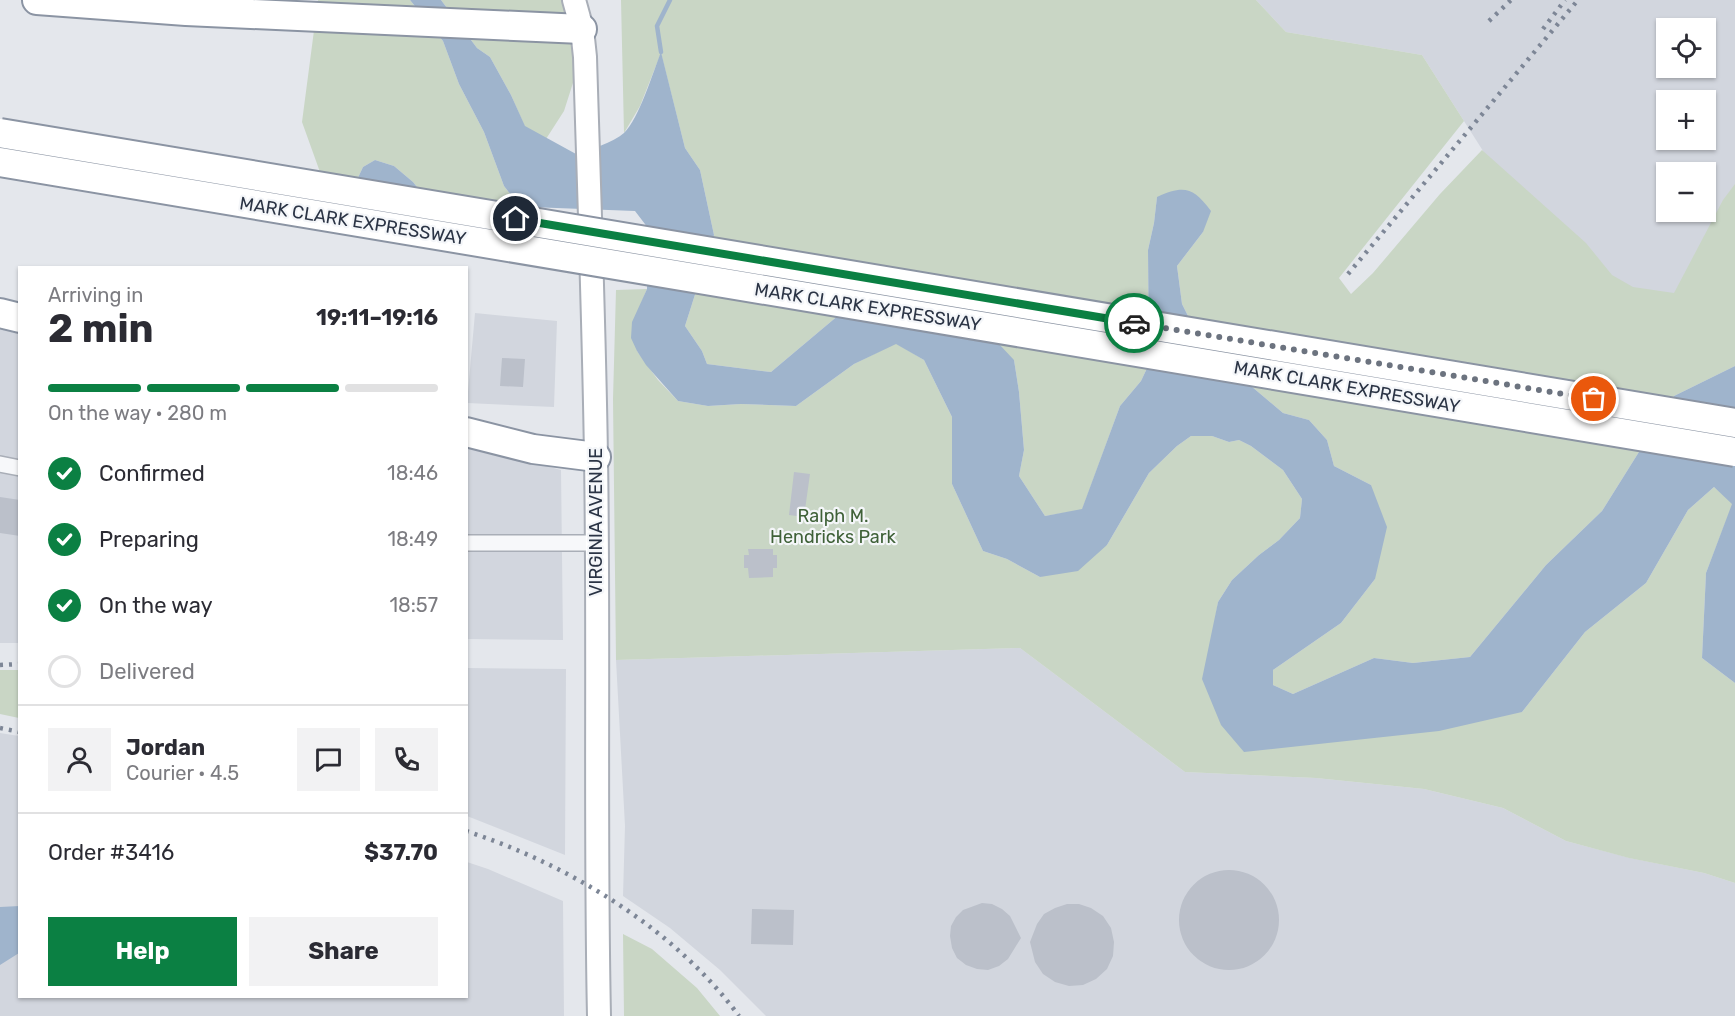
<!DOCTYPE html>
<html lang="en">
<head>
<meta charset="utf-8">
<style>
  body { margin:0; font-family:Rubik,sans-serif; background:#f2f2f3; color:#2b2b33; height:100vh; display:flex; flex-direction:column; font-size:22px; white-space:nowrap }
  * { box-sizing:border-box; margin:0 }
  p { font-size:20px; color:#7c7c81 }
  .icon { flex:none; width:33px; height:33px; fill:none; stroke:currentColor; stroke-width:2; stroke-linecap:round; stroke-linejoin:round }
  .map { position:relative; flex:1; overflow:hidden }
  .details { position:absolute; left:18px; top:266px; width:450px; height:732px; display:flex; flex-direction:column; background:#fff; border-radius:0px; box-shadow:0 2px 4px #0004 }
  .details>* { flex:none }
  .buttons { position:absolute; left:1656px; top:18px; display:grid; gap:12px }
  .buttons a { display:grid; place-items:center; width:60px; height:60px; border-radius:0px; background:#fff; box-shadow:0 2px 4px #0004; font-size:30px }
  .pin { position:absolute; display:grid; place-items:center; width:51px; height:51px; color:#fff; margin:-26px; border:3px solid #fff; border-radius:50%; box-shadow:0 2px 6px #0007 }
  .courier { position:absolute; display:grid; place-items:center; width:60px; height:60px; margin:-30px; border:4px solid #0b8043; border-radius:50%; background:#fff; color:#222; box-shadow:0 2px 8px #0007 }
  .summary em { font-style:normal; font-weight:700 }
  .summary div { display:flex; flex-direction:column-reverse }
  .summary { display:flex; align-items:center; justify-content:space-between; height:102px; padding:0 30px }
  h1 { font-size:39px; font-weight:700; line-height:45px }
  .bar { display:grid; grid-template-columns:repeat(4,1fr); gap:9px 6px; align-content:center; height:72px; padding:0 30px }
  .bar i { height:8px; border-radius:4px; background:#e1e1e2 }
  .bar .on { background:#0b8043 }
  .bar p { grid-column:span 4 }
  .line { display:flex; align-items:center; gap:15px; padding:0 30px; border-top:2px solid #e1e1e2 }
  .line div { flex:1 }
  .round { display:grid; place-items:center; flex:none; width:63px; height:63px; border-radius:0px; background:#f2f2f3 }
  ol { padding:0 30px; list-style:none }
  li { display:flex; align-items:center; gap:18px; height:66px }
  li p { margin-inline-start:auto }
  li .icon { padding:6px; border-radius:50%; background:#0b8043; color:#fff; stroke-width:4 }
  li:last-child { color:#7c7c81 }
  li i { width:33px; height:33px; border:3px solid #e1e1e2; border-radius:50% }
  .primary-button { display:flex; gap:12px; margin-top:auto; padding:12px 30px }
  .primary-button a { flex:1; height:69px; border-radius:0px; background:#0b8043; color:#fff; font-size:24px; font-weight:700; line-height:69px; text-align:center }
  .primary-button a+a { background:#f2f2f3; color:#2b2b33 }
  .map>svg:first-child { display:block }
  .built { fill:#d2d6de; fill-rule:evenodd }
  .green { fill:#c9d6c5; fill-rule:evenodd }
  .water { fill:#9fb4cc }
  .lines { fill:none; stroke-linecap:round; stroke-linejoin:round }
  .stream { stroke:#9fb4cc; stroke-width:4.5 }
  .building { fill:#bbc0ca }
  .street-casing { stroke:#a9aeb7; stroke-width:18 }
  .secondary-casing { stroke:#a9aeb7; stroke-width:26 }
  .highway-casing { stroke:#8b94a3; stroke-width:32 }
  .street { stroke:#f7f8fa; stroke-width:15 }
  .secondary { stroke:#fff; stroke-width:22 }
  .highway { stroke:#fff; stroke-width:28 }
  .rail { stroke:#7d8696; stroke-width:4.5; stroke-dasharray:3 6; stroke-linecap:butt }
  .highway-bridge-casing { stroke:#8b94a3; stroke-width:32; stroke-linecap:butt }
  .highway-bridge { stroke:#fff; stroke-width:28 }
  .done { stroke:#6c737f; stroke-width:6; stroke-dasharray:0 10.8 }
  .route { stroke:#0b8043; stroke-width:8 }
  .labels { text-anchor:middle; stroke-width:4.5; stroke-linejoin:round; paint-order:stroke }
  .street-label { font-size:18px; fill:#2b3445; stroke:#f4f6f9 }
  .park-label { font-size:18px; fill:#3f6138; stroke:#f4f6f9 }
</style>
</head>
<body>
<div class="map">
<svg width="1735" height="1016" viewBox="0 0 1735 1016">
  <rect width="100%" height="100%" fill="#e4e7ec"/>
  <path class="built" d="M 1256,0 L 1735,0 L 1735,366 L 1593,324 L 1422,55 L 1286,32 ZM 1666,28 L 1706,28 L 1706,68 L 1666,68 ZM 1666,100 L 1706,100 L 1706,140 L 1666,140 ZM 1666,172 L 1706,172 L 1706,212 L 1666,212 Z
    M 475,313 L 557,321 L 554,407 L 467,403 Z
    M 0,329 L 19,334 L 19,643 L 0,643 Z
    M 466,445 L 561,470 L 563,640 L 467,639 Z
    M 1020,648 L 1185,772 L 1316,778 L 1424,789 L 1503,808 L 1566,841 L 1630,858 L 1704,873 L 1735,883 L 1735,1016 L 766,1016 L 720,970 L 670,928 L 623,896 L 625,826 L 616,660 Z
    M 467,668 L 566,669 L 565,855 L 467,816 Z
    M 0,733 L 19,736 L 20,996 L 466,996 L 467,862 L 488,869 L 563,901 L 564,1016 L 0,1016 Z"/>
  <path class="green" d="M 318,0 L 410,0 L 443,41 L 459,84 L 484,132 L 504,186 L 515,200 L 530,207 L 499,237 L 469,247 L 421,243 L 374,218 L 325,186 L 302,122 ZM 375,160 L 394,166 L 413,182 L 451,230 C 429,233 379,211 364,194 C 361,190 359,186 356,182 L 363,167 Z
    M 441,0 L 583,0 L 587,39 L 564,111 L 546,139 L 525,127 L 511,95 L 490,57 L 477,48 Z
    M 621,0 L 1256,0 L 1286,32 L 1422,55 L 1464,121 L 1339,278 L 1351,294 L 1373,273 L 1440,194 L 1482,150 L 1586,243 L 1612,275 L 1633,287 L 1674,293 L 1723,200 L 1735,184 L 1735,366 L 1674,396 L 1602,511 L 1546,565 L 1470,657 L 1413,663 L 1374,658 L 1293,694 L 1273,685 L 1273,670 L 1341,623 L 1375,579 L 1371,485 L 1334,466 L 1327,440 L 1309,420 L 1283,413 L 1251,386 L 1224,359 L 1202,344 L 1182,304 L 1177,266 L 1203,232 L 1157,197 L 1154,223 L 1148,250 L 1149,364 L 1141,381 L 1120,406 L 1082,510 L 1045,516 L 1019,476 L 1024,450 L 1019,392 L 1014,360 L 840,314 L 771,372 L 707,364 L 702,351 L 685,326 L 714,235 L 700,170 L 685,148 L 661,53 L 640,106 L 624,133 Z
    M 647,289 L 640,306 L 637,351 L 658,380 L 678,401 L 708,406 L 741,404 L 796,406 L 854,364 L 896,343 L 924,360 L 952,417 L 952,484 L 983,551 L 1007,559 L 1040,577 L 1107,545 L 1149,473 L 1177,446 L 1191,436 L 1212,436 L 1229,442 L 1239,440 L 1251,446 L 1283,470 L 1302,499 L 1300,518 L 1279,540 L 1259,555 L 1232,580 L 1218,602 L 1213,631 L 1221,725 L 1522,712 L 1585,632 L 1646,583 L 1688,510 L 1714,487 L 1733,503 L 1706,573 L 1702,658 L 1735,683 L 1735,883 L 1704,873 L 1629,858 L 1566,841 L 1503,808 L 1424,789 L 1316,778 L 1185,772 L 1020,648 L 616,660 L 613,399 L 616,290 Z
    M 0,670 L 19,670 L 19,718 L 0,714 Z
    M 623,934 L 652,949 L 697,988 L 720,1016 L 624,1016 Z"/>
  <path class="water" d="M 410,0 L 441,0 L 477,48 L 490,57 L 511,95 L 525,126 L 576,154 C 590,149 613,143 624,133 C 639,119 653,72 661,52 L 685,148 L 700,170 L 714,235 L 685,326 L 702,351 L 707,364 L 771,372 L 840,314 L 856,270 L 950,299 L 982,326 L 1014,360 L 1019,392 L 1024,450 L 1019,476 L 1045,516 L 1082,509 L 1120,406 L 1141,381 L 1149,364 L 1148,250 L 1154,223 L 1157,197 C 1184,185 1193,187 1211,211 L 1203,232 L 1177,266 L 1182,304 L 1202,344 L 1224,359 L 1251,386 L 1283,413 L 1309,420 L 1327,440 L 1334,466 L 1371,485 L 1387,527 L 1375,579 L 1341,623 L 1273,670 L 1273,685 L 1293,694 L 1374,658 L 1413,663 L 1470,657 L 1546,565 L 1602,511 L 1674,396 L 1735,366 L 1735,683 L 1702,658 L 1706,573 L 1732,504 L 1714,487 L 1688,510 L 1646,583 L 1585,632 L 1522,712 L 1439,731 L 1244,752 L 1221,725 L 1202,679 L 1218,602 L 1232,580 L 1259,555 L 1279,540 L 1300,518 L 1302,499 L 1283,470 L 1251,446 L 1239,440 L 1229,442 L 1212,436 L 1191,436 L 1177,446 L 1149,473 L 1107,545 L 1078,571 L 1040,577 L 1007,559 L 983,551 L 952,484 L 952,417 L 924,360 L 896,344 L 854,364 L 796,406 L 741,404 L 708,406 L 678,401 L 646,365 L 637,351 L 631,338 L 632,322 L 647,289 L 648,228 L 635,211 L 530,207 L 515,200 L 504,186 L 484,132 L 459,84 L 443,41 Z
    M 375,160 L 394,166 L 413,182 L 451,230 C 416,220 378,214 356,182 L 363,167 Z
    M 20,906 L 19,953 L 0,965 L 0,907 Z"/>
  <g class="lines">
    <path class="stream" d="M 661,52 L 657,26 L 670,0"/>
  </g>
  <path class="building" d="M 502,358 L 525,359 L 523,387 L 500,386 Z
    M 794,472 L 810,474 L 804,517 L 789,515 Z
    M 0,497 L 20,500 L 20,536 L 0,533 Z
    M 748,549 L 773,549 L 773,555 L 777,555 L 777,568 L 773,568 L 773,577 L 749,578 L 748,568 L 744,568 L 744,555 L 749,555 Z
    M1179 920a50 50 0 1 1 100 0a50 50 0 1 1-100 0Z
    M 982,903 L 992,904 L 1002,909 L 1010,916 L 1021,938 L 1008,959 L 999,966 L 988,970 L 977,969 L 966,965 L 957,958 L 952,948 L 950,936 L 951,926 L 956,917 L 963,910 Z
    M 1067,904 L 1079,904 L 1091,908 L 1103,916 L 1111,928 L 1114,942 L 1113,956 L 1107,969 L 1096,979 L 1083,985 L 1069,986 L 1055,982 L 1043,974 L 1035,962 L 1030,942 L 1037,924 L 1044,914 L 1055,908 Z
    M 752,909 L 794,910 L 793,945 L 751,944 Z"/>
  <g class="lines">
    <defs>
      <path id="street" d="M 0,464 L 20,468
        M 466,543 L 596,543"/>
      <path id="secondary" d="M 574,0 L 582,29 L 585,57 C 589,190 594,323 596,457 C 599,643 595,830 599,1016"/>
      <path id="highway" d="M 37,0 L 186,11 L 582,29
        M 0,313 L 20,318
        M 466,432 L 533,449 L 596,457"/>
    </defs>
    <use href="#street" class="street-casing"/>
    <use href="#secondary" class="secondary-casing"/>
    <use href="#highway" class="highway-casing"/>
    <use href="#street" class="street"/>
    <use href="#secondary" class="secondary"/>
    <use href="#highway" class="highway"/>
    <path class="rail" d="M 1489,21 L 1511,0
      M 1543,29 L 1565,0
      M 1348,274 L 1578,0
      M 0,665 L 20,664
      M 0,728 L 20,732
      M 466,831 C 568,864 675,929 739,1016"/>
    <defs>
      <path id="highway-bridge" d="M 0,133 L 1735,423
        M 0,162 L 1735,452"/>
    </defs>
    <use href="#highway-bridge" class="highway-bridge-casing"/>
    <use href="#highway-bridge" class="highway-bridge"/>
  </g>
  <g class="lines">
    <path class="done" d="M 1134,323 L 1594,399"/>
    <path class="route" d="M 516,219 L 1134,323"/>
  </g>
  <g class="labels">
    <g class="street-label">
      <text transform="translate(353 221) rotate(9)" y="6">MARK CLARK EXPRESSWAY</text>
      <text transform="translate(868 307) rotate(9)" y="6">MARK CLARK EXPRESSWAY</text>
      <text transform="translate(1347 387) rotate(10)" y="6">MARK CLARK EXPRESSWAY</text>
      <text transform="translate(596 522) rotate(-90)" y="6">VIRGINIA AVENUE</text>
    </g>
    <g class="park-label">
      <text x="833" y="522">Ralph M.<tspan x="833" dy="21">Hendricks Park</tspan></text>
    </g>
  </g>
</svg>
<div class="buttons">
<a><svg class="icon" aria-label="locate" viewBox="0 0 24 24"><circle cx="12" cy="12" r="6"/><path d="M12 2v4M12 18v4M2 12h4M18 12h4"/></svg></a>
<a>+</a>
<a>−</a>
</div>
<div class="pin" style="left:1594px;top:399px;background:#ea580c"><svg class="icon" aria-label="bag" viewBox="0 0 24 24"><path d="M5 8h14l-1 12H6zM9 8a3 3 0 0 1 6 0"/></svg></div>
<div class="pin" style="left:516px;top:219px;background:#1f2937"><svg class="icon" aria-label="home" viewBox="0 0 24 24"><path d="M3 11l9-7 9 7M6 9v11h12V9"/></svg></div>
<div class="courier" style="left:1134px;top:323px"><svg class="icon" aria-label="car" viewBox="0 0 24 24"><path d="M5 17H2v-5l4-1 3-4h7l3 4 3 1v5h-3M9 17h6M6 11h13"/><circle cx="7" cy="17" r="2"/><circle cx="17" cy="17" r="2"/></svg></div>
<section class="details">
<div class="summary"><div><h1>2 min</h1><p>Arriving in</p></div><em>19:11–19:16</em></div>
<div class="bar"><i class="on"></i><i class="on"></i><i class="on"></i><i></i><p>On the way · 280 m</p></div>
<ol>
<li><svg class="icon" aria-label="check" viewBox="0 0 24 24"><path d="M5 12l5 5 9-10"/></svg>Confirmed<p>18:46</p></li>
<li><svg class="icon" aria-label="check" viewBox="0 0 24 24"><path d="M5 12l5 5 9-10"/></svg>Preparing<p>18:49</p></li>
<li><svg class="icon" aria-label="check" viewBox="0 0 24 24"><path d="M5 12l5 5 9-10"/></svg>On the way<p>18:57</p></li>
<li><i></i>Delivered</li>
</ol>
<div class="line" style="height:108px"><a class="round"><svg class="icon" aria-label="person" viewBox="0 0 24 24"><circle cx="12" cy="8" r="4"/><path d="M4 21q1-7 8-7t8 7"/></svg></a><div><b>Jordan</b><p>Courier · 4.5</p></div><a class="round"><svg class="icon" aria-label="chat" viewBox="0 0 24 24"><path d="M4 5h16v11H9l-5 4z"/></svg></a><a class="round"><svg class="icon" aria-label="phone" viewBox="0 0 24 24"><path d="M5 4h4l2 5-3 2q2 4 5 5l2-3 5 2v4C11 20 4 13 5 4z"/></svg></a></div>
<div class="line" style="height:78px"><div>Order #3416</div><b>$37.70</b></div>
<div class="primary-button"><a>Help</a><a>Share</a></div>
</section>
</div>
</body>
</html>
